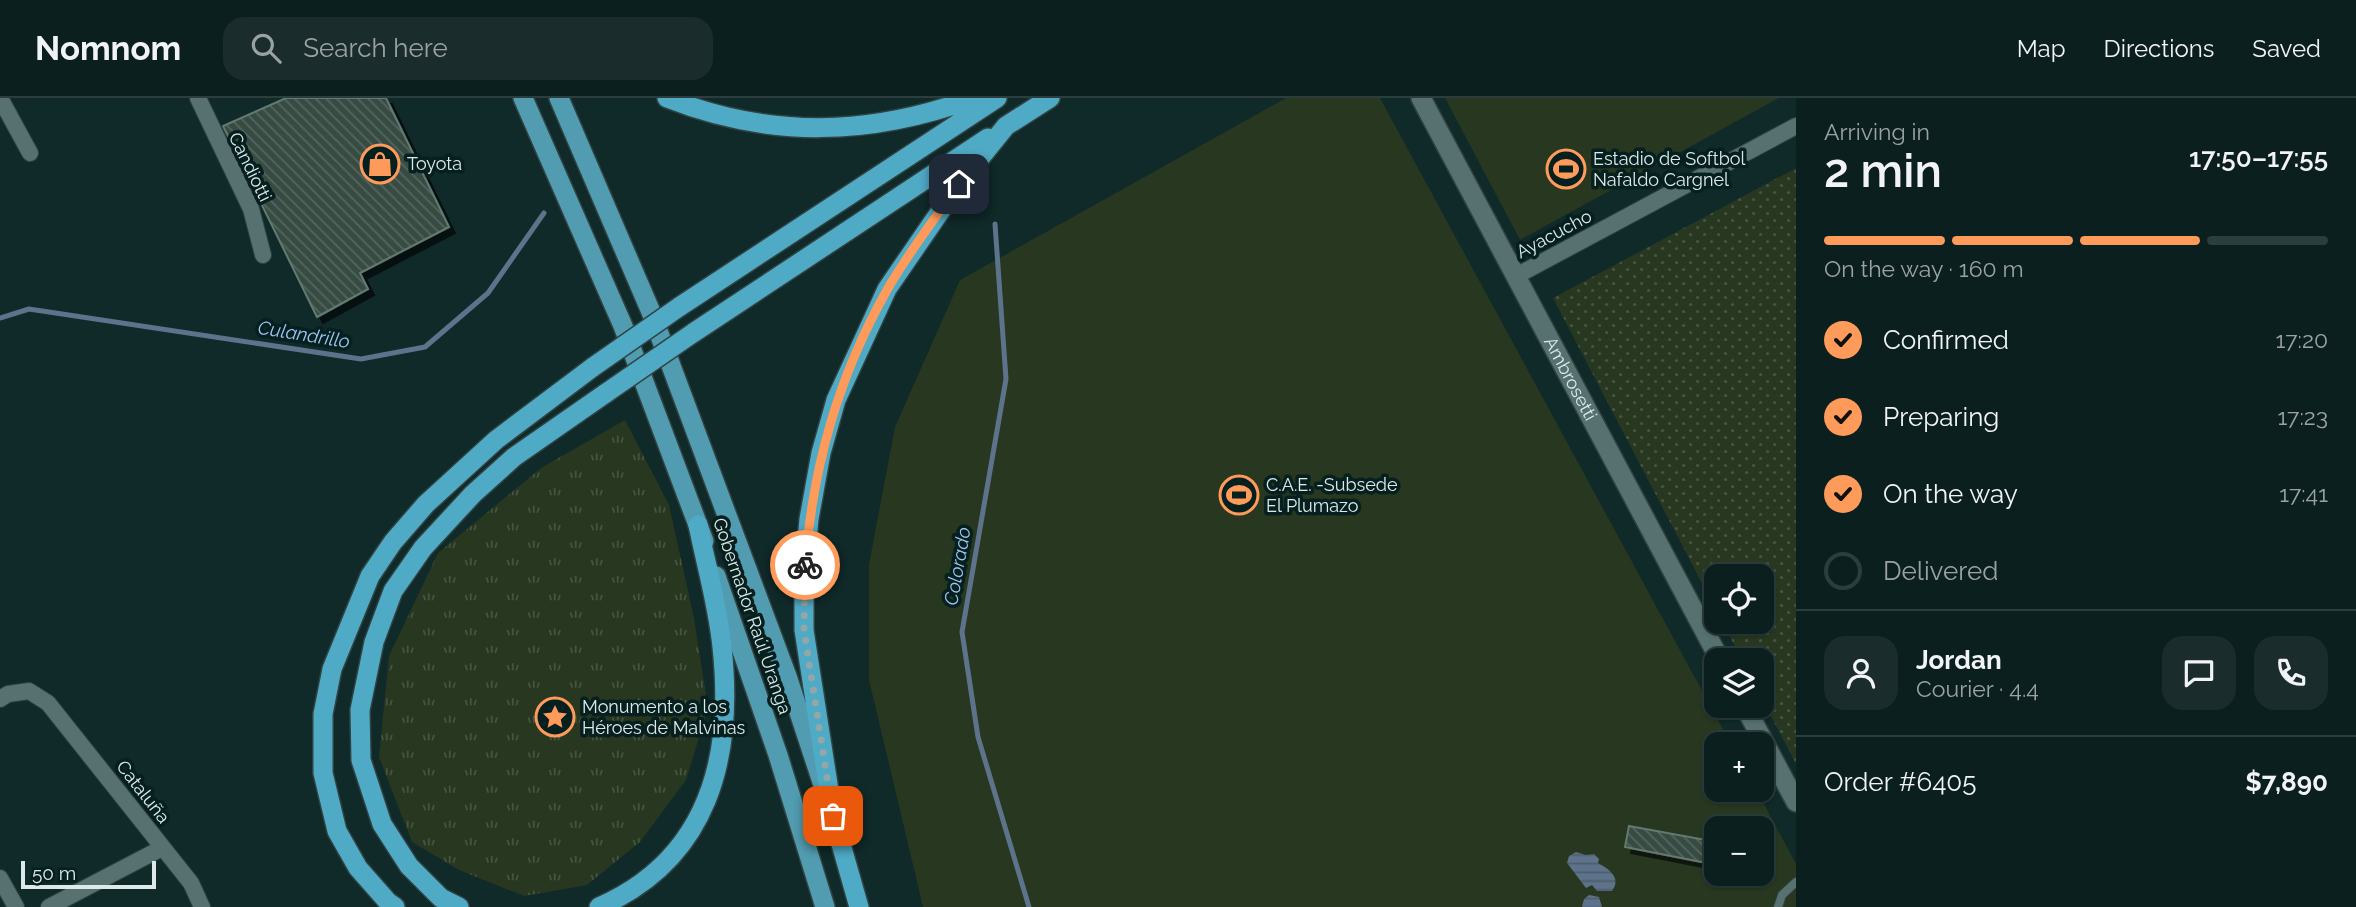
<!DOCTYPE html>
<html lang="en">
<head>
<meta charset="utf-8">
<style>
  body { margin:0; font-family:Raleway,sans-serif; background:#1a2c2c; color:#f1f3f6; height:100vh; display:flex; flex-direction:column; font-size:26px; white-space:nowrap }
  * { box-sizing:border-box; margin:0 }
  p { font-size:23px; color:#9aa2a4 }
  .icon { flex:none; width:38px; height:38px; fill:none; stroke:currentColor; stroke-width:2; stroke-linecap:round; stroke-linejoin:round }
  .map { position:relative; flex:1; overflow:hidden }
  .side { display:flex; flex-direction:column; background:#0c1f1f; width:560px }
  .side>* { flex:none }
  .buttons { position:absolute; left:1704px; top:466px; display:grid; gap:14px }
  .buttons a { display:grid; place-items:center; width:70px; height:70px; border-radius:14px; background:#0c1f1f; box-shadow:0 2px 5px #0004,0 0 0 2px #2c3d3d; font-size:35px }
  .scale { position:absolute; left:21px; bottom:18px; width:135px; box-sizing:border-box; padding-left:7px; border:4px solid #dceaea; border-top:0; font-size:19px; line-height:24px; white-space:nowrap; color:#dceaea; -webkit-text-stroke:5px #061f1f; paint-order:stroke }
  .pin { position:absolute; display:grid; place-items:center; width:60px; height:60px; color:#fff; margin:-30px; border-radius:14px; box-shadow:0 4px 10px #0006 }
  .courier { position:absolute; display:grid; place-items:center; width:70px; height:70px; margin:-35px; border:5px solid #ff9b5a; border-radius:50%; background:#fff; color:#222; box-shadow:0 2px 9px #0007 }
  .head em { font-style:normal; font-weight:600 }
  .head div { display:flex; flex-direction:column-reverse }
  .head { display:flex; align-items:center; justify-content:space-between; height:119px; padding:0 28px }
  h1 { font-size:46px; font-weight:600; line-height:52px }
  .bar { display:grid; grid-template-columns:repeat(4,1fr); gap:10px 7px; align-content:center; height:84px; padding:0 28px }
  .bar i { height:9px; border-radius:5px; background:#2c3d3d }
  .bar .current { background:#ff9b5a }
  .bar p { grid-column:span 4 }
  .line { display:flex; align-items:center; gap:18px; padding:0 28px; border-top:2px solid #2c3d3d }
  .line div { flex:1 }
  .round { display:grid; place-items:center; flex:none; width:74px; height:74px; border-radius:21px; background:#1a2c2c }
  ol { padding:0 28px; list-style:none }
  li { display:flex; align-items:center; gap:21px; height:77px }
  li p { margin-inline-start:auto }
  li .icon { padding:7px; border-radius:50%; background:#ff9b5a; color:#111; stroke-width:4 }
  li:last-child { color:#9aa2a4 }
  li i { width:38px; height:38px; border:4px solid #2c3d3d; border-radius:50% }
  header { display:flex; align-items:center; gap:42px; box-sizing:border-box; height:98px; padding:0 35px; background:#0c1f1f; border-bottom:2px solid #2c3d3d }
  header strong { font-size:33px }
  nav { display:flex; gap:38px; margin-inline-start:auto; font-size:24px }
  .search { width:490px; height:63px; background:#1a2c2c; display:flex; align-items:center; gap:18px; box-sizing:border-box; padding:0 24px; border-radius:21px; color:#9aa2a4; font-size:26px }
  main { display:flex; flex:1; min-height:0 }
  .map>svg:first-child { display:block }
  .grass { fill:url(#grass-dots) }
  .park { fill:url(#park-tufts) }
  .pitch { fill:#273720; fill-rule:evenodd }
  .water { fill:url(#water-rules) }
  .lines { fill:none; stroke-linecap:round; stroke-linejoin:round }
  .stream { stroke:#5d738b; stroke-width:5 }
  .building { fill:url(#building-back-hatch); stroke:#637a70; stroke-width:2; filter:url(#shadow) }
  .service-casing { stroke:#304241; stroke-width:10 }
  .minor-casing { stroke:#304241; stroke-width:18 }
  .tertiary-casing { stroke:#304241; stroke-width:22 }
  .primary-casing { stroke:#304241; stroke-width:22 }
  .trunk-casing { stroke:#304241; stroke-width:22 }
  .service { stroke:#577170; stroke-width:8 }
  .minor { stroke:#577170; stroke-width:16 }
  .tertiary { stroke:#577170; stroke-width:19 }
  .primary { stroke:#519cb0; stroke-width:19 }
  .trunk { stroke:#4faac6; stroke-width:19 }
  .trunk-bridge-casing { stroke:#304241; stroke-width:22; stroke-linecap:butt }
  .trunk-bridge { stroke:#4faac6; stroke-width:19 }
  .done { stroke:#95a6a6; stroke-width:7; stroke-dasharray:0 12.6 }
  .route { stroke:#ff9b5a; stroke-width:9 }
  .labels { text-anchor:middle; stroke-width:7; stroke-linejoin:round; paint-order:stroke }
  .poi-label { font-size:18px; fill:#dceaea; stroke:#061f1f; text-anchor:start }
  .street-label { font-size:18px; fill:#dceaea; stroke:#061f1f }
  .water-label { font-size:19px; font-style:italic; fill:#9ec6f2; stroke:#061f1f }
</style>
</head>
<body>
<header>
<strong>Nomnom</strong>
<div class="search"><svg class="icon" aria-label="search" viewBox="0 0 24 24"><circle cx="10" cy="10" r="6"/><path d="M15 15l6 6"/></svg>Search here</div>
<nav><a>Map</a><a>Directions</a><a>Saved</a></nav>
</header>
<main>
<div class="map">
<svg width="1796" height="809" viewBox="0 0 1796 809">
  <defs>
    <pattern id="grass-dots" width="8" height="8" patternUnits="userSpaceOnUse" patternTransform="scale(1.75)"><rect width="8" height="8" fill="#273720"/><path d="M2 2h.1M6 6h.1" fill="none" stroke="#465441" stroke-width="1.8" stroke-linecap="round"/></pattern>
    <pattern id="park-tufts" width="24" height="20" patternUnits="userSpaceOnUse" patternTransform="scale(1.75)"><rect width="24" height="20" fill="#273720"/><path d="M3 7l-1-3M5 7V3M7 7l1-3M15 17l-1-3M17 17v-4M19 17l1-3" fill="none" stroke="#465441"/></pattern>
    <pattern id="water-rules" width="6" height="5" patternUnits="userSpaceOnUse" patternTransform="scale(1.75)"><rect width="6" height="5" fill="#5d738b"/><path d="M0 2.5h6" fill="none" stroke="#505c68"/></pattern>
    <pattern id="building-back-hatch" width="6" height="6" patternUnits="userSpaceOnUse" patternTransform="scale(1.75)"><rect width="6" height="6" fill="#374c43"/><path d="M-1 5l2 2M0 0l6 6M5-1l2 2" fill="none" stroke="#53665e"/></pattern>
    <filter id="shadow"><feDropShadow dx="6" dy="6" stdDeviation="0" flood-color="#0009"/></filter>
  </defs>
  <rect width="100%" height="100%" fill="#102929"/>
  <path class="grass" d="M 1796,70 L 1796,666 L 1762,601 L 1762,562 L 1742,562 L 1722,523 L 1762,523 L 1762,478 L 1717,478 L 1717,514 L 1553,200 Z"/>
  <path class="park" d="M 625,322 L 669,407 L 694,520 L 708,610 L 686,682 L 640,744 L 587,787 L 524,798 L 459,772 L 412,744 L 379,659 L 389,558 L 438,455 L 541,370 Z"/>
  <path class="pitch" d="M 1286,0 L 1380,0 L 1731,646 L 1717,646 L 1717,691 L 1756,691 L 1796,766 L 1796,809 L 923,809 L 869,582 L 869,466 L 895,329 L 960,182 ZM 1717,730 L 1762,730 L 1762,775 L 1717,775 Z
    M 1445,0 L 1779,0 L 1520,142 Z"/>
  <path class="water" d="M 1576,754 L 1586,757 L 1594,756 L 1599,761 L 1598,765 C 1609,771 1622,780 1612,793 L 1597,793 L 1592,787 L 1586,790 L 1567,765 L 1569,758 Z
    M 1589,797 L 1599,799 L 1602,809 L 1582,809 L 1584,801 Z"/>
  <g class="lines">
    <path class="stream" d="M 995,126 L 1006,281 L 962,534 L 978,639 L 1029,809
      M 0,220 L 29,211 L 361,261 L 425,249 L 488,195 L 544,115"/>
  </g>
  <path class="building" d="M 286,0 L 386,0 L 449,129 L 360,175 L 368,191 L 317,219 L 223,28 Z
    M 1629,728 L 1717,744 L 1717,767 L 1625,749 Z"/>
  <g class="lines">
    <defs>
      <path id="service" d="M 1778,809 L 1782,797 L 1796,784"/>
      <path id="minor" d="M 0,0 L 30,55
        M 198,0 L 251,111 L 263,157
        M 1516,178 L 1796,28
        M 0,601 L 8,596 L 29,593 L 48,605 L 191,785 L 202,809
        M 0,780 L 16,809
        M 49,809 L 162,750"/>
      <g id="tertiary">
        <path id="s1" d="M 1421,0 L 1720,562"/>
        <path d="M 1744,607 L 1796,704"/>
      </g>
      <path id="primary" d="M 523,0 L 623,228 L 704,443
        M 559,0 L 651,214 L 787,578 L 822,684
        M 716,478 L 778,657 L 825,809"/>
      <path id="trunk" d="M 667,0 C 771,41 870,38 974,0
        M 679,209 L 997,0
        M 693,235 L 988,40
        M 395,809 L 388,804 L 358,770 L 337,733 L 323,675 L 323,616 L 332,571 L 370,478 L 393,444 L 426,406 L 496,342 L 593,269
        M 459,809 L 441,800 L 409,768 L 382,726 L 361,662 L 360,612 L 374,544 L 393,493 L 423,450 L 473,396 L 514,359 L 606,295
        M 599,809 C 709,761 734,659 722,549 C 718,508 706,467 698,427
        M 859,809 L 833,718 L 804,532 L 804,475 L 809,421 L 821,355 L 836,302 L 887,191 L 959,86 L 1006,28 L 1050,0"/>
    </defs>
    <use href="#service" class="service-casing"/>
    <use href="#minor" class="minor-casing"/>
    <use href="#tertiary" class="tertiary-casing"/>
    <use href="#primary" class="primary-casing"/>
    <use href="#trunk" class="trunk-casing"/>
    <use href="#service" class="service"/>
    <use href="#minor" class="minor"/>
    <use href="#tertiary" class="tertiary"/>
    <use href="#primary" class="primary"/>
    <use href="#trunk" class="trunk"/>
    <defs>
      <path id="trunk-bridge" d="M 593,269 L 679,209
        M 606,295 L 693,235"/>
    </defs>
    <use href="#trunk-bridge" class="trunk-bridge-casing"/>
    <use href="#trunk-bridge" class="trunk-bridge"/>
  </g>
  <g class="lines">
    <path class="done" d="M 805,467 L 804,532 L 833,718"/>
    <path class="route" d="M 805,467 C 813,368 838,279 887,192 C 908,155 935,121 959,86"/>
  </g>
  <defs>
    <symbol id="shop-ring" viewBox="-11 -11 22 22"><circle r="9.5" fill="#061f1f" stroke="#ff9b5a" stroke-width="1.5"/><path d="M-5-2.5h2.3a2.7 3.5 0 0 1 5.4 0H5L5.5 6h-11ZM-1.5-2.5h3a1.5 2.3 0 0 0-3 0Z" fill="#ff9b5a"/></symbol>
    <symbol id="stadium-ring" viewBox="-11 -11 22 22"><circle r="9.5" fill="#061f1f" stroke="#ff9b5a" stroke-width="1.5"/><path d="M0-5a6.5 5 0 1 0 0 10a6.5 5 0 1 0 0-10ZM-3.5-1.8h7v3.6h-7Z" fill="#ff9b5a"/></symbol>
    <symbol id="sight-ring" viewBox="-11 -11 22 22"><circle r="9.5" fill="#061f1f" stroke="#ff9b5a" stroke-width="1.5"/><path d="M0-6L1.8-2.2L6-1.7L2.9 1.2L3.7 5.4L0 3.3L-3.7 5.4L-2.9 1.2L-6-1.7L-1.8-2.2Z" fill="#ff9b5a"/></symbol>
  </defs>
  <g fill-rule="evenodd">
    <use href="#shop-ring" x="358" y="44" width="44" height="44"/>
    <use href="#stadium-ring" x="1544" y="49" width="44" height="44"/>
    <use href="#stadium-ring" x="1217" y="375" width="44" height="44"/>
    <use href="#sight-ring" x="533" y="597" width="44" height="44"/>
  </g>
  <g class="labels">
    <g class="poi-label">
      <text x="1593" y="67">Estadio de Softbol<tspan x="1593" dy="21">Nafaldo Cargnel</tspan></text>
      <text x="407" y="72">Toyota</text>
      <text x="1266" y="393">C.A.E. -Subsede<tspan x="1266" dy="21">El Plumazo</tspan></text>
      <text x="582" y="615">Monumento a los<tspan x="582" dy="21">Héroes de Malvinas</tspan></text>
    </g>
    <g class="street-label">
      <text transform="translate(250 69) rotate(64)" y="6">Candiotti</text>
      <text transform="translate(1554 136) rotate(-28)" y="6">Ayacucho</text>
      <text dy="6" stroke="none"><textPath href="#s1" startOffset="318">Ambrosetti</textPath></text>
      <text transform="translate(752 518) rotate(71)" y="6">Gobernador Raúl Uranga</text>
      <text transform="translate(143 694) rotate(52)" y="6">Cataluña</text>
    </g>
    <g class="water-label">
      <text transform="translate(304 236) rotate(9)" y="7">Culandrillo</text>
      <text transform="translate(957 468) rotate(-80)" y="7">Colorado</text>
    </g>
  </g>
</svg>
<div class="buttons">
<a><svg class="icon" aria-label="locate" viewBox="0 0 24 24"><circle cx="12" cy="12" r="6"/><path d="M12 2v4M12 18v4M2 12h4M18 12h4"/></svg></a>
<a><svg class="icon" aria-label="layers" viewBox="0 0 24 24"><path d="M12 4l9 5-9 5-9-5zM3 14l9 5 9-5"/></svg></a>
<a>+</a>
<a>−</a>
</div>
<div class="scale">50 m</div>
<div class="pin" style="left:833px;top:718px;background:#ea580c"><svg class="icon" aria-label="bag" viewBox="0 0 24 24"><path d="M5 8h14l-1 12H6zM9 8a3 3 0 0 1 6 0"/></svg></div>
<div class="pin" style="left:959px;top:86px;background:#1f2937"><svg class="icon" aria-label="home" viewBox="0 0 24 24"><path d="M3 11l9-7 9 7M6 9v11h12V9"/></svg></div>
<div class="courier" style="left:805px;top:467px"><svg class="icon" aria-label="bike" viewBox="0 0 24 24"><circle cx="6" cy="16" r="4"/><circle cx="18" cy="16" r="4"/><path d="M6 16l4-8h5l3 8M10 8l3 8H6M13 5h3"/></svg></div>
</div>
<section class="side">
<div class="head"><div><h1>2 min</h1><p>Arriving in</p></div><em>17:50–17:55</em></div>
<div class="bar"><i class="current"></i><i class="current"></i><i class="current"></i><i></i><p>On the way · 160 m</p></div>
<ol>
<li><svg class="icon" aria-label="check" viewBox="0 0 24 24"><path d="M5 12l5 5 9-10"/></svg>Confirmed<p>17:20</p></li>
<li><svg class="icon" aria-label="check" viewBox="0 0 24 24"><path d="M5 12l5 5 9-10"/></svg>Preparing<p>17:23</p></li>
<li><svg class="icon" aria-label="check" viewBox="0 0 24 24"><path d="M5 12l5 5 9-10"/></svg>On the way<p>17:41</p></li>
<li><i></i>Delivered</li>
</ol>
<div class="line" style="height:126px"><a class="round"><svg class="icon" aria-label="person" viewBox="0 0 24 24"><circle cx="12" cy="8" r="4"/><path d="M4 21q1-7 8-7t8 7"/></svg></a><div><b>Jordan</b><p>Courier · 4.4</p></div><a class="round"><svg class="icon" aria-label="chat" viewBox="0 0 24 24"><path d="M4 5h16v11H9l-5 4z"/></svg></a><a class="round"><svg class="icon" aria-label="phone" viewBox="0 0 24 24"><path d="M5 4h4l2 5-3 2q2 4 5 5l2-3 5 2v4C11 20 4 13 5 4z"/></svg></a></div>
<div class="line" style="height:91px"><div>Order #6405</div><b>$7,890</b></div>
</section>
</main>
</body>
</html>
